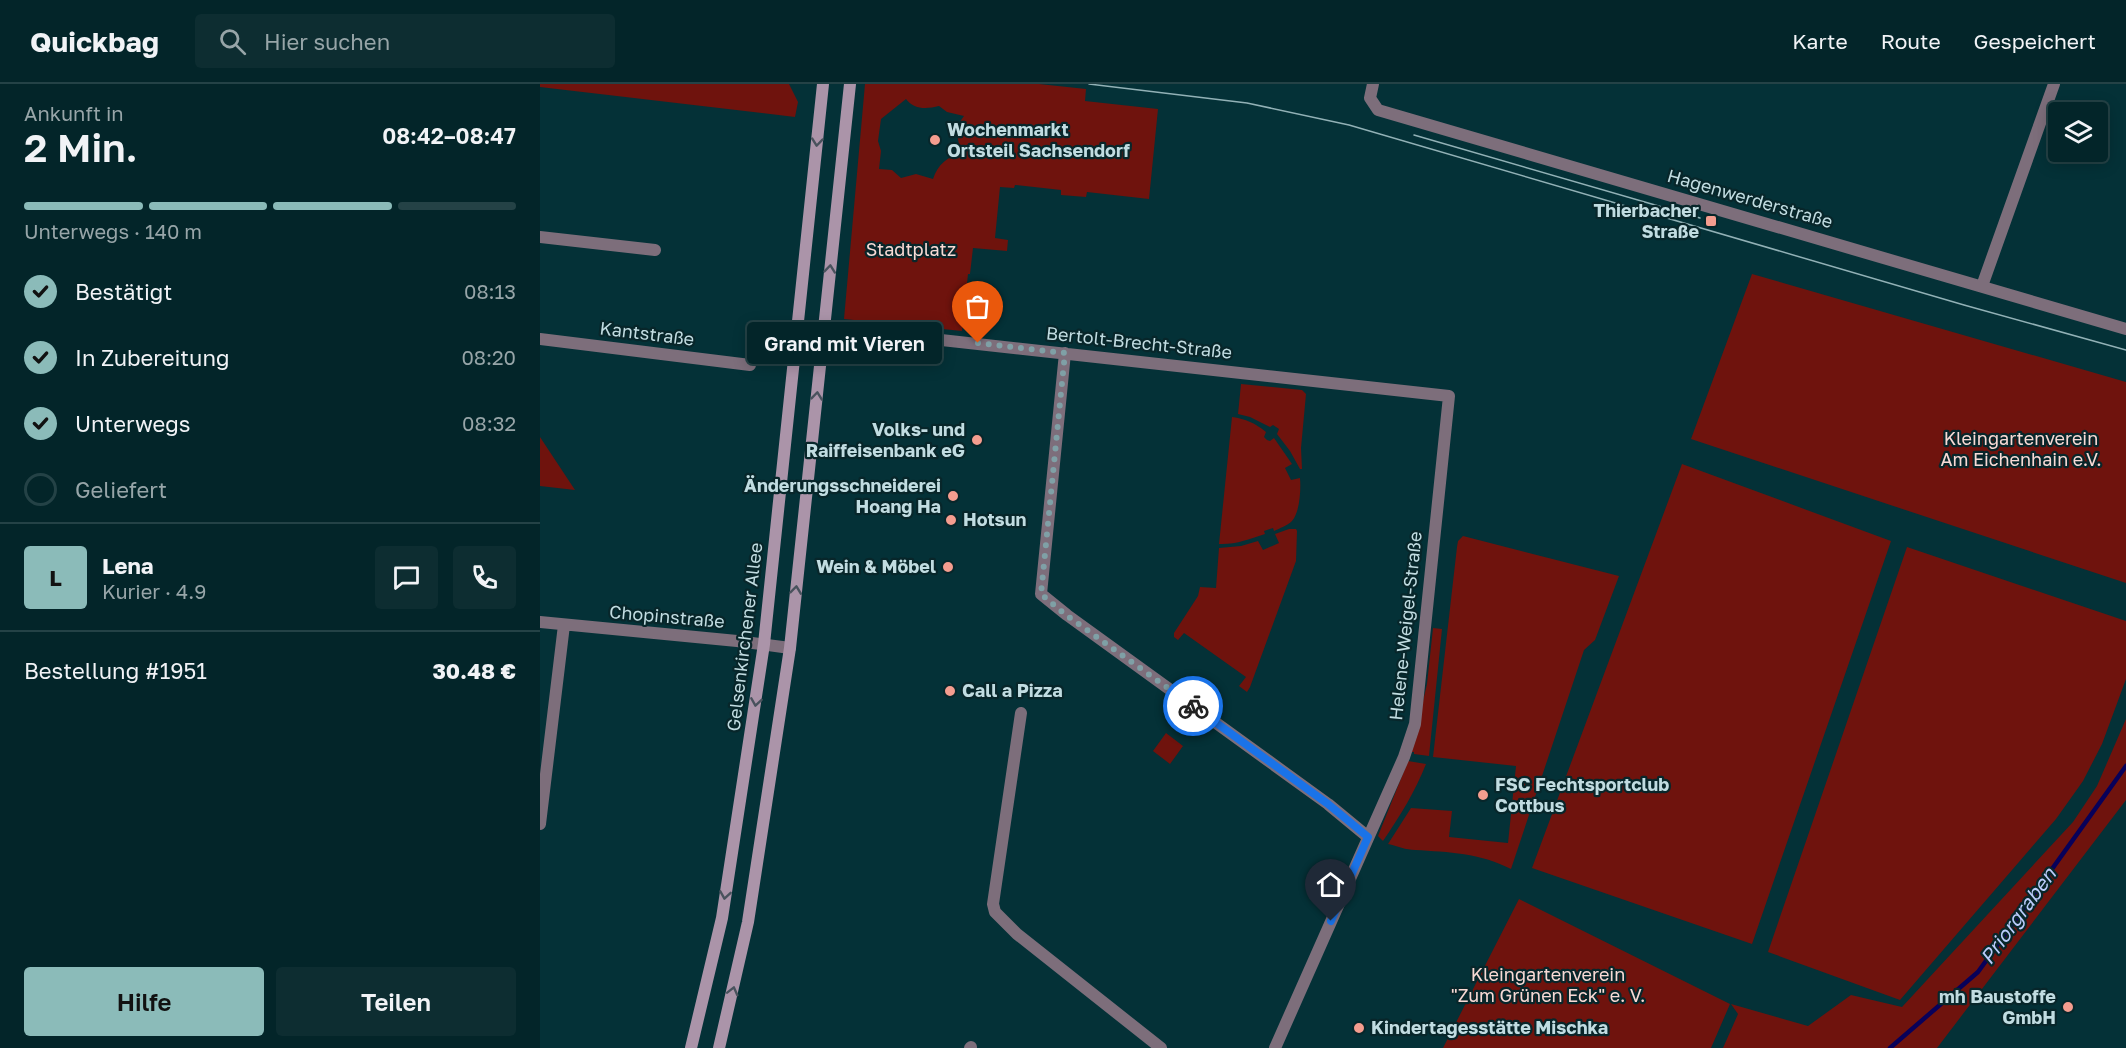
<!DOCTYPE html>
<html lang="de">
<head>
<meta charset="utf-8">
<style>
  body { margin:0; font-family:"Golos Text",sans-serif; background:#0d2d31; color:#f1f3f6; height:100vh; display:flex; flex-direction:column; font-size:22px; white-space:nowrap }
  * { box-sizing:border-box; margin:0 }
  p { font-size:20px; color:#97a5a8 }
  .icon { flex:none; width:33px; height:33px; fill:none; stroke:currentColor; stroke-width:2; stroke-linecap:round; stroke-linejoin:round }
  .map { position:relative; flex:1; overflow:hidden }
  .panel { display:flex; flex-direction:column; background:#032529; width:540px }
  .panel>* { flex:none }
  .buttons { position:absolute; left:1508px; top:18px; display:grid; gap:12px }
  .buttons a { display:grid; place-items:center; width:60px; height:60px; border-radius:6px; background:#032529; box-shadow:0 3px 15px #0003,0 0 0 2px #244246; font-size:30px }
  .pin { position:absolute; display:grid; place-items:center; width:51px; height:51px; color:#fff; margin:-62px -26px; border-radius:50% 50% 50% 0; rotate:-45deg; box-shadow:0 0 6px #0007 }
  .pin .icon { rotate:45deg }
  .courier { position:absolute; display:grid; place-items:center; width:60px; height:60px; margin:-30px; border:4px solid #1a73e8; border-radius:50%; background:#fff; color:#222; box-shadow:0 2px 8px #0007 }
  .bubble { position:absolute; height:42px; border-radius:6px; background:#032529; box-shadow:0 3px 15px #0003,0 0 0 2px #244246; font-size:20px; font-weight:600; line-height:42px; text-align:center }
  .head em { font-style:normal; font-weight:600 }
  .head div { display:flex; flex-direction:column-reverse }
  .head { display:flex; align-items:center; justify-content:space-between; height:102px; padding:0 24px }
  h1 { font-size:39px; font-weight:600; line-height:45px }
  .bar { display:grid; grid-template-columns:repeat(4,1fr); gap:9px 6px; align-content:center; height:72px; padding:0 24px }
  .bar i { height:8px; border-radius:4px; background:#244246 }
  .bar .on { background:#8bbbb9 }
  .bar p { grid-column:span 4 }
  .line { display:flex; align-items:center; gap:15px; padding:0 24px; border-top:2px solid #244246 }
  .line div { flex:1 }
  .round { display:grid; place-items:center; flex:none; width:63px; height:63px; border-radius:6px; background:#0d2d31 }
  ol { padding:0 24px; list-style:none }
  li { display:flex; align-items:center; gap:18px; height:66px }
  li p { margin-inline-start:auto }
  li .icon { padding:6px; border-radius:50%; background:#8bbbb9; color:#111; stroke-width:4 }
  li:last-child { color:#97a5a8 }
  li i { width:33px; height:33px; border:3px solid #244246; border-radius:50% }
  .primary-button { display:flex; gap:12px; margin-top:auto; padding:12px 24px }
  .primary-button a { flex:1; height:69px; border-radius:6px; background:#8bbbb9; color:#111; font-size:24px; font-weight:600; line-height:69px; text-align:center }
  .primary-button a+a { background:#0d2d31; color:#f1f3f6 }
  header { display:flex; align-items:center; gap:36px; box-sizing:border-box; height:84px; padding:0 30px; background:#032529; border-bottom:2px solid #244246 }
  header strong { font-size:28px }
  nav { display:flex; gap:33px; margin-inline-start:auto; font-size:21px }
  .search { width:420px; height:54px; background:#0d2d31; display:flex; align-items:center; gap:15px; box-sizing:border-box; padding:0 21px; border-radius:6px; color:#97a5a8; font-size:22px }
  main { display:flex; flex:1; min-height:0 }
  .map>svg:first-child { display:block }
  .green { fill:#6f130d; fill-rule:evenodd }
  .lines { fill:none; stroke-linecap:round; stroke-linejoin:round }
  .stream { stroke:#08015a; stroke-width:4.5 }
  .street { stroke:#7d6e7b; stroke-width:12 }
  .secondary { stroke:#ab94a9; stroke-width:12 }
  .tram { stroke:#92b1b6; stroke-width:1.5 }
  .oneway { stroke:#49525d }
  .done { stroke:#7fa0a6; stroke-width:6; stroke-dasharray:0 10.8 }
  .route { stroke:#1a73e8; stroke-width:8 }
  .poi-dot { fill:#f59d8f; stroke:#08262a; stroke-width:2 }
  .labels { text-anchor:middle; stroke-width:4.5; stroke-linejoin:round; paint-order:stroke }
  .poi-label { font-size:18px; font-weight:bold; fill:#c1dce1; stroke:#08262a; text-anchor:start }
  .street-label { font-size:18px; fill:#c1dce1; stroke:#08262a }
  .park-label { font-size:18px; fill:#f9dad5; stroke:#08262a }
  .water-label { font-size:20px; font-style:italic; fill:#bbccfb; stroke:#08262a }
</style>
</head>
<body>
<header>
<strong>Quickbag</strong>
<div class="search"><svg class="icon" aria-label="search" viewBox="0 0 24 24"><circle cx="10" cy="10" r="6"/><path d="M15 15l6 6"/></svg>Hier suchen</div>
<nav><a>Karte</a><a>Route</a><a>Gespeichert</a></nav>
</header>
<main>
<section class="panel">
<div class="head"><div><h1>2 Min.</h1><p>Ankunft in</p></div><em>08:42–08:47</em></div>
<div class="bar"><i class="on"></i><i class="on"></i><i class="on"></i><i></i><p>Unterwegs · 140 m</p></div>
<ol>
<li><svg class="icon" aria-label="check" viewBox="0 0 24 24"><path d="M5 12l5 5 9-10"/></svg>Bestätigt<p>08:13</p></li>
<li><svg class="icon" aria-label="check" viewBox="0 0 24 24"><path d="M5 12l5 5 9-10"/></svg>In Zubereitung<p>08:20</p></li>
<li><svg class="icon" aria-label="check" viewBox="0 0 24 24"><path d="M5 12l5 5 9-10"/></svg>Unterwegs<p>08:32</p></li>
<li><i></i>Geliefert</li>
</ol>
<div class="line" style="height:108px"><b class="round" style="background:#8bbbb9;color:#111">L</b><div><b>Lena</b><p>Kurier · 4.9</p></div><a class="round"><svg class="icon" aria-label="chat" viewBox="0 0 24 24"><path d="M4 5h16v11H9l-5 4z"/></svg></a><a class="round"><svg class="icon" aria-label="phone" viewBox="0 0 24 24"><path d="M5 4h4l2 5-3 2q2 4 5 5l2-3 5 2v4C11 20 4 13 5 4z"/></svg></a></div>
<div class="line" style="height:78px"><div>Bestellung #1951</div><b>30.48 €</b></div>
<div class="primary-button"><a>Hilfe</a><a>Teilen</a></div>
</section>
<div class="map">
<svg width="1586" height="964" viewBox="0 0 1586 964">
  <rect width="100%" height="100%" fill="#043137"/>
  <path class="green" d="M 0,0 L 249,0 L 258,18 L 255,33 L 0,3 Z
    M 325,0 L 499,0 L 546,5 L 545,17 L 618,25 L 609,115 L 547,108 L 546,113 L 521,111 L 521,106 L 475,101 L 474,104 L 460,103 L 455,154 L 468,156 L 467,167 L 433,164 L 430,190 L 428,190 L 422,247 L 304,235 ZM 366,15 C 374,26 387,25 399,22 L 407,28 L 424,32 C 414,45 417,55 422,69 C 407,73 398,80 393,95 L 376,90 L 361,94 L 352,86 L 339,85 L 341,67 L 338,57 L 341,35 Z
    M 1212,190 L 1586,298 L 1586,499 L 1151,355 Z
    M 701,300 L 762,306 L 766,310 L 761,364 L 762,385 L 760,385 L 750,367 L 737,350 L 739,345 L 733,341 L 730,343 L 710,333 L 698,330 Z
    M 692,333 C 706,335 715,339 726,348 L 724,353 L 727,356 L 730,357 L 734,354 L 752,380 L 745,384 L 751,396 L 760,394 C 761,405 760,428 752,437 C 747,442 740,444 734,447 L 733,444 L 724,447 L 725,450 C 710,455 694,461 679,460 Z
    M 0,353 L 35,406 L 0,402 Z
    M 1142,380 L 1351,457 L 1212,860 L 992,784 Z
    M 749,445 L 756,445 L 757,447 L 756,477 L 710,603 L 707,608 L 699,602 L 706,593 L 644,549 L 638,556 L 634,553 L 634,549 L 658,512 L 660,503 L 676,504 L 679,464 L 701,462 L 718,457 L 723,466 L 739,459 L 735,450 Z
    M 923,452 L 1079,492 L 1055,556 L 1044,566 L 971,785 C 940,769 909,768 875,766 C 866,766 857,762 848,760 L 871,724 L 912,727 L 909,753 L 968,759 L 976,682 L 893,673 L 917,463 L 918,457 Z
    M 1367,463 L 1586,537 L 1586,595 L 1562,660 L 1543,697 L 1516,735 L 1360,916 L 1228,868 Z
    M 893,544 L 902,545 L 889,672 L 874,670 L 874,668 L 871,668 L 887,600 Z
    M 1586,635 L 1586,716 L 1397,964 L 1183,964 L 1198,930 L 1191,920 L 1268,942 L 1311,911 L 1362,923 L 1533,738 L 1557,702 Z
    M 626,649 L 643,662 L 630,680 L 613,667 Z
    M 868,677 L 886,680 C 875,708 860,732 843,757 L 838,752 Z
    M 979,815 L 1190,920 L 1171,964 L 903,964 Z"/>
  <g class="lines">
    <path class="stream" d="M 1350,964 L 1438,888 L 1586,682"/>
    <path class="street" d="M 833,0 L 830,14 L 838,26 L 1586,245
      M 0,153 L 115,166
      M 1442,202 L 1514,0
      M 284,243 L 909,312 L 875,640 L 864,673 L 735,964
      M 0,255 L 210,281
      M 525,269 L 501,510 L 527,531 L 788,720 L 828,753
      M 0,538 L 197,557 L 250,564
      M 481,629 L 453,820 L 455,828 L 477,850 L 621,964
      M 0,740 L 24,541
      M 430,964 L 431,963"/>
    <path class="secondary" d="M 151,964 L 182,834 L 224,560 L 283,0
      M 179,964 L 208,838 L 250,564 L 310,0"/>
    <path class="tram" d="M 549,0 L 707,19 L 809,41 L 1424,221 L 1586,266
      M 874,51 L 1160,134"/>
  </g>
  <defs><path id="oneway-chevron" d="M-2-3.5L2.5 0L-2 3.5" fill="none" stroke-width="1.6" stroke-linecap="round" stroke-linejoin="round" transform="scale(1.5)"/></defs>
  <g class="oneway">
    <use href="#oneway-chevron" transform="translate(277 58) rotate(96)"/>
    <use href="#oneway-chevron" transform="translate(290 185) rotate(-84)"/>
    <use href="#oneway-chevron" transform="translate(277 312) rotate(-84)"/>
    <use href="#oneway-chevron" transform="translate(256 506) rotate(-83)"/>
    <use href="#oneway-chevron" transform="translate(216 618) rotate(99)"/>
    <use href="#oneway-chevron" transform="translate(185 811) rotate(99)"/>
    <use href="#oneway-chevron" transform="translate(193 907) rotate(-76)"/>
  </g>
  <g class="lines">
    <path class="done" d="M 438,259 L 525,269 L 501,510 L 526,531 L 653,622"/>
    <path class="route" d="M 653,622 L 788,720 L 828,753 L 791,837"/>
  </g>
  <g class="poi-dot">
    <circle cx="395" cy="56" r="6"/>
    <rect x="1165" y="131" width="12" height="12" rx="3"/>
    <circle cx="437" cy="356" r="6"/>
    <circle cx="413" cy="412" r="6"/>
    <circle cx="411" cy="436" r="6"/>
    <circle cx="408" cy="483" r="6"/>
    <circle cx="410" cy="607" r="6"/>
    <circle cx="943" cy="711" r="6"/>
    <circle cx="1528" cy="923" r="6"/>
    <circle cx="819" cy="944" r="6"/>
  </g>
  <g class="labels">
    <g class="poi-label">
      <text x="407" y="52">Wochenmarkt<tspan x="407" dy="21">Ortsteil Sachsendorf</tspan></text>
      <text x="1159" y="133" text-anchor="end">Thierbacher<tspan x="1159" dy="21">Straße</tspan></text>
      <text x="425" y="352" text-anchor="end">Volks- und<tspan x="425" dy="21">Raiffeisenbank eG</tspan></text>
      <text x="401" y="408" text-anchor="end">Änderungsschneiderei<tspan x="401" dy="21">Hoang Ha</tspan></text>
      <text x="423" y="442">Hotsun</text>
      <text x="396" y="489" text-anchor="end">Wein &amp; Möbel</text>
      <text x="422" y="613">Call a Pizza</text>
      <text x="955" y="707">FSC Fechtsportclub<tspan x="955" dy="21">Cottbus</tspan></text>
      <text x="1516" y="919" text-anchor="end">mh Baustoffe<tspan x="1516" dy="21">GmbH</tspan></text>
      <text x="831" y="950">Kindertagesstätte Mischka</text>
    </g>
    <g class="street-label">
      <text transform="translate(1210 115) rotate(16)" y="6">Hagenwerderstraße</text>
      <text transform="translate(107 250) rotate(7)" y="6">Kantstraße</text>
      <text transform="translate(599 259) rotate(6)" y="6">Bertolt-Brecht-Straße</text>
      <text transform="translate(127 533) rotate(5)" y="6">Chopinstraße</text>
      <text transform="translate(866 542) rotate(-84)" y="6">Helene-Weigel-Straße</text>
      <text transform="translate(205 553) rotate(-83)" y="6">Gelsenkirchener Allee</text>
    </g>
    <g class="park-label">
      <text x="371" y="172">Stadtplatz</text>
      <text x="1481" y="361">Kleingartenverein<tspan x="1481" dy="21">Am Eichenhain e.V.</tspan></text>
      <text x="1008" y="897">Kleingartenverein<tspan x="1008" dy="21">"Zum Grünen Eck" e. V.</tspan></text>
    </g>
    <g class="water-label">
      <text transform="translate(1478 832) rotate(-54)" y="7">Priorgraben</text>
    </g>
  </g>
</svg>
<div class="buttons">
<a><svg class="icon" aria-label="layers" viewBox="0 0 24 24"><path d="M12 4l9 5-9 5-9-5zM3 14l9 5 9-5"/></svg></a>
</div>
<div class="pin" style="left:438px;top:259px;background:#ea580c"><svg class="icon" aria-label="bag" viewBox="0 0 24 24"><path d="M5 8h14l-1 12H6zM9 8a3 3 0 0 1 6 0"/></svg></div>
<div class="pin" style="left:791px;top:837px;background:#1f2937"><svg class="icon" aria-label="home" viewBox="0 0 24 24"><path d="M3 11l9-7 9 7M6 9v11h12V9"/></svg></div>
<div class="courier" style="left:653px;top:622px"><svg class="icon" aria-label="bike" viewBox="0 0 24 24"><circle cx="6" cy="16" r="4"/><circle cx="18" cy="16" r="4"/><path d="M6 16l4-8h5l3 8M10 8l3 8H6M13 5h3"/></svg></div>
<div class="bubble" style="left:207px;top:238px;width:195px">Grand mit Vieren</div>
</div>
</main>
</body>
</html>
